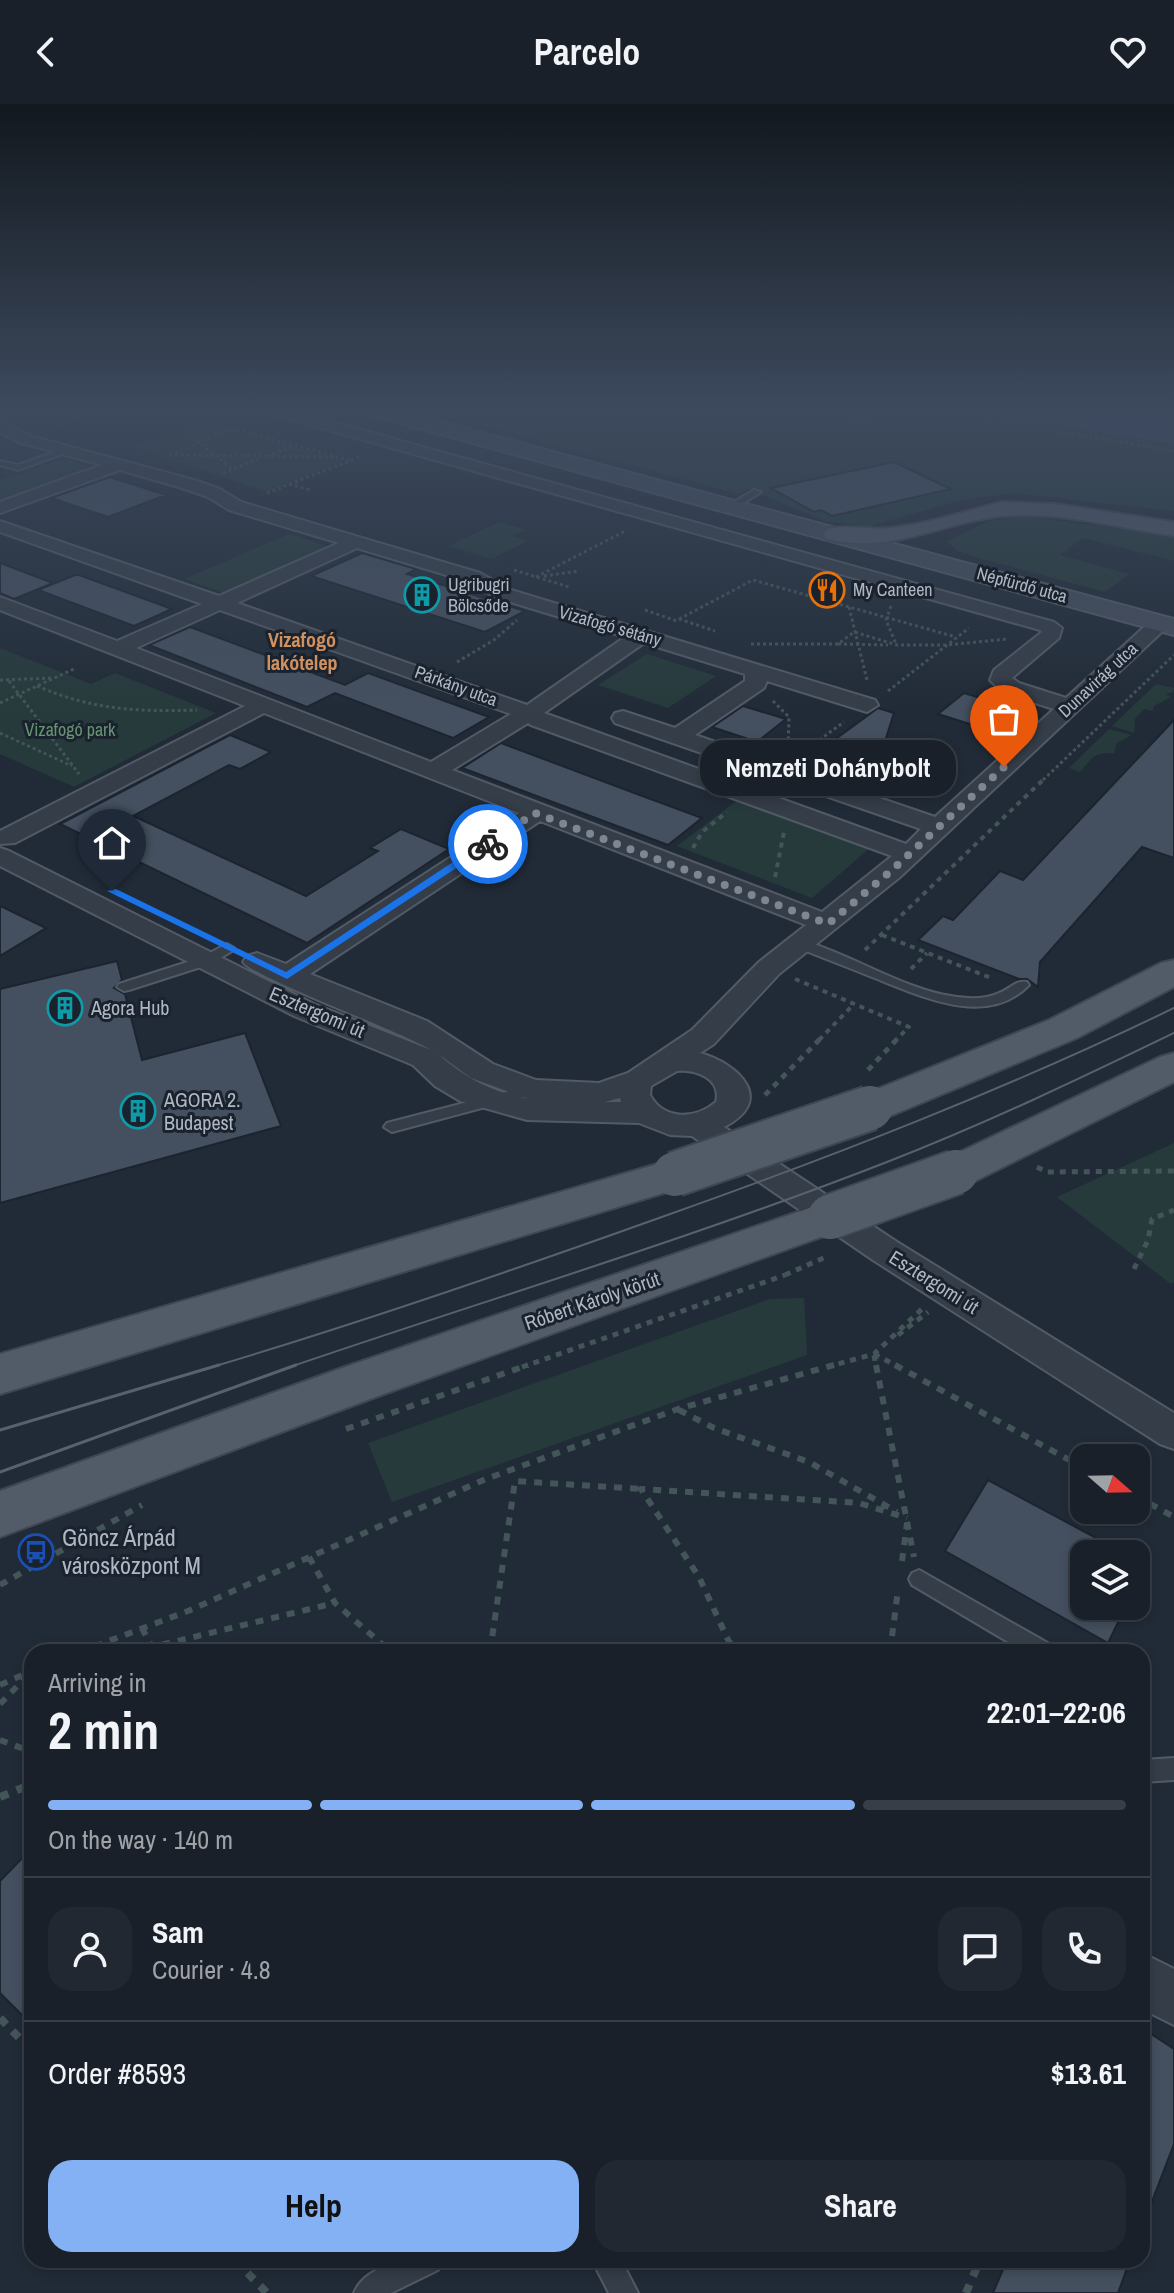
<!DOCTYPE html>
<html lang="en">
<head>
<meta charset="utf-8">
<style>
  body { margin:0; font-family:"Archivo Narrow",sans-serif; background:#222831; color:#f1f3f6; height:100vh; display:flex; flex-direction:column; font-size:30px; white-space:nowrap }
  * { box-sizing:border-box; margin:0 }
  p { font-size:26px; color:#9fa3a8 }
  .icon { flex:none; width:44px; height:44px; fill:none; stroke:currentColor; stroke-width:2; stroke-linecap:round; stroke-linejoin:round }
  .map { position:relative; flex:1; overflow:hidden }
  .panel { position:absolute; left:24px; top:1540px; width:1126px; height:624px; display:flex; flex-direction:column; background:#192029; border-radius:24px; box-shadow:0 4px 12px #0003,0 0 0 2px #373e46 }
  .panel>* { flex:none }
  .needle { width:52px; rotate:110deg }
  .buttons { position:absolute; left:1070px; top:1340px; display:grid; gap:16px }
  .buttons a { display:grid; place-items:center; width:80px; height:80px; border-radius:16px; background:#192029; box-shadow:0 4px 12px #0003,0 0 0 2px #373e46; font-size:40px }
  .pin { position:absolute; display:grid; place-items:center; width:68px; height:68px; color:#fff; margin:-82px -34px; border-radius:50% 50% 50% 0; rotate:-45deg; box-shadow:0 0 8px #0007 }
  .pin .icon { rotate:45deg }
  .courier { position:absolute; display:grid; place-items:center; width:80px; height:80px; margin:-40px; border:6px solid #1a73e8; border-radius:50%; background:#fff; color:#222; box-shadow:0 2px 10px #0007 }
  .bubble { position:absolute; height:56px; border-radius:24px; background:#192029; box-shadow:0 4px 12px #0003,0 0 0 2px #373e46; font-size:26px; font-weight:700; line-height:56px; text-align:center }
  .headline em { font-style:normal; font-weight:700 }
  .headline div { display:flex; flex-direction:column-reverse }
  .headline { display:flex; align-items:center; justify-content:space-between; height:136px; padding:0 24px }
  h1 { font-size:52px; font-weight:700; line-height:60px }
  .bar { display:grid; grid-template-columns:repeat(4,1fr); gap:12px 8px; align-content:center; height:96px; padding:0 24px }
  .bar i { height:10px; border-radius:6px; background:#373e46 }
  .bar .on { background:#84b0f4 }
  .bar p { grid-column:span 4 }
  .line { display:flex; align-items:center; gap:20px; padding:0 24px; border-top:2px solid #373e46 }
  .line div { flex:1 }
  .round { display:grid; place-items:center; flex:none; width:84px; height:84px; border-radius:24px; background:#222831 }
  .button { display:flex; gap:16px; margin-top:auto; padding:16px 24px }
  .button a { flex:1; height:92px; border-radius:24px; background:#84b0f4; color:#111; font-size:32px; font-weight:700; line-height:92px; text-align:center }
  .button a+a { background:#222831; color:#f1f3f6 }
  header { display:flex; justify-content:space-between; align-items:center; height:104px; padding:0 24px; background:#192029; font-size:36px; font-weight:700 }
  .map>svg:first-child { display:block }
  .green { fill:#263a3b }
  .water { fill:#35465e }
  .building { fill:#44505f; stroke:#1c242f; stroke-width:2 }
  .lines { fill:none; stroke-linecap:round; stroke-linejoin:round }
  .lane-casing { stroke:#525a66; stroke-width:4 }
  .street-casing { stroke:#525a66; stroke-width:4 }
  .secondary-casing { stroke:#525a66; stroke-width:4 }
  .primary-casing { stroke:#3e4651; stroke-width:4 }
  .path-far4 { stroke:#435558; stroke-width:3; stroke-dasharray:3 3; stroke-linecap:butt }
  .path-far3 { stroke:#435558; stroke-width:4; stroke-dasharray:5 5; stroke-linecap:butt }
  .path-far2 { stroke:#435558; stroke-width:5; stroke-dasharray:6 6; stroke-linecap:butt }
  .path-far1 { stroke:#435558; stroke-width:6; stroke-dasharray:8 8; stroke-linecap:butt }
  .path { stroke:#435558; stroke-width:8; stroke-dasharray:9 9; stroke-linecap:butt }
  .lane { fill:#353d48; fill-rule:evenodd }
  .street { fill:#353d48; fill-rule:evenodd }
  .secondary { fill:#434c5b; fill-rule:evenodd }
  .primary { fill:#525c68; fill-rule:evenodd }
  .tram-far1 { stroke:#57616f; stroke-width:2 }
  .tram { stroke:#57616f; stroke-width:3 }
  .primary-bridge-casing { stroke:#3e4651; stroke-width:48; stroke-linecap:butt }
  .path-bridge { stroke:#435558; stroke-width:5; stroke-dasharray:6 6; stroke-linecap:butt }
  .primary-bridge { stroke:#525c68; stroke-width:44 }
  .route { fill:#1a73e8 }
  .done { stroke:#7d8693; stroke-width:8; stroke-dasharray:0 14.4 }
  .labels { text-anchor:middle; stroke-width:6; stroke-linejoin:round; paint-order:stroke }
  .far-poi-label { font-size:18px; fill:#afb7c4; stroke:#1a222d; text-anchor:start }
  .far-street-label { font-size:18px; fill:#afb7c4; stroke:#1a222d }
  .far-park-label { font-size:18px; fill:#679472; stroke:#1a222d }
  .far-quarter-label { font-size:20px; font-weight:bold; fill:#d0905f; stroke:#1a222d }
  .poi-label { font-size:20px; fill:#afb7c4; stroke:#1a222d; text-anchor:start }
  .street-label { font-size:20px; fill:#afb7c4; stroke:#1a222d }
  .near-poi-label { font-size:24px; fill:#afb7c4; stroke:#1a222d; text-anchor:start }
</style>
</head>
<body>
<header><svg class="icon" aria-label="back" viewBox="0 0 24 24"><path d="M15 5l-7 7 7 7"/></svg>Parcelo<svg class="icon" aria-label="heart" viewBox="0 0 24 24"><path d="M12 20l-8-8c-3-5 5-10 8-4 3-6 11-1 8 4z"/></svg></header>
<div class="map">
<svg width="1174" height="2189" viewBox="0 0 1174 2189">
  <rect width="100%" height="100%" fill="#212b37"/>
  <path class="green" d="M 392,302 L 936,302 L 1174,340 L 1174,407 L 1013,389 L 961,396 L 867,423 L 824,417 L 749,385 L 739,390 L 461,316 Z
    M 205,317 L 344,357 L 267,388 L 132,342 Z
    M 65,354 L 102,365 L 0,401 L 0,376 Z
    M 1025,412 L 1174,432 L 1174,457 L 1083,434 L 1060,451 L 1129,470 L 1105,488 L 972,452 L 958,447 L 947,438 L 988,417 Z
    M 499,418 L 526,426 L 513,432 L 528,437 L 491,455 L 448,442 Z
    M 289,430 L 335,445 L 232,492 L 184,475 Z
    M 0,544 L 91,580 L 115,569 L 216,609 L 74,683 L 0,650 Z
    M 647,550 L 716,572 L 668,604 L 598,581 Z
    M 1156,580 L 1174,584 L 1173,588 L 1165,590 L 1171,593 L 1154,602 L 1153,607 L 1144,605 L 1135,615 L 1134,629 L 1112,622 Z
    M 1109,625 L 1132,631 L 1117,639 L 1114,649 C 1091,649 1093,654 1080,668 L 1069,664 Z
    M 739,695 L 871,743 L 812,794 L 677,742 Z
    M 1174,1039 L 1174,1178 L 1171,1180 L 1057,1093 Z
    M 804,1194 L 807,1251 L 392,1398 L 368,1339 L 770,1195 Z"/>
  <path class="water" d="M 805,302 L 842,302 L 881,309 L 864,319 L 799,305 Z
    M 936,302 L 1174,302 L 1174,340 Z"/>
  <path class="building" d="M 894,358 L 951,385 L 832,412 L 821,406 L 814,408 L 771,384 Z
    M 110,373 L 166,391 L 108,413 L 51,394 Z
    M 362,449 L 416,465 L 407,470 L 525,507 L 485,528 L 311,472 Z
    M 0,459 L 53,479 L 14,495 L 0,489 Z
    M 75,471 L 79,471 L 172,505 L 134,522 L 38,486 Z
    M 190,523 L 345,581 L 368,569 L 489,613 L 453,634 L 335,589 L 307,603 L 149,541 Z
    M 964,589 L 1001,600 L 976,622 L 938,610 Z
    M 743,602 L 786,615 L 757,638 L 712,623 Z
    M 878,604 L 894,609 L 878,659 L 826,642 Z
    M 1174,616 L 1174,754 L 1142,743 L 1040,858 L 1038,883 L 1027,875 L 1019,875 L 918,836 L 943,812 L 953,816 L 1000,767 L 1023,776 Z
    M 230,631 L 271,648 L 240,665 L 229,661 L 133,712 L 306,792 L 378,747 L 370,744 L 401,725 L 449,745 L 307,839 L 60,720 Z
    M 501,639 L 637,690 L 702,714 L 668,741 L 462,664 Z
    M 0,802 L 46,824 L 0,852 Z
    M 117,857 L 122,876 L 114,884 L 125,890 L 142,956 L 245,929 L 281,1022 L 0,1099 L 0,885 Z
    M 988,1376 L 1126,1450 L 1084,1450 L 1084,1502 L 1126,1502 L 1108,1539 L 945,1447 Z
    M 32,1744 L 32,1921 L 0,1889 L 0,1777 Z
    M 1142,1924 L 1174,1945 L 1174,2040 L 1144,2118 L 1142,2118 Z
    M 1007,2156 L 1130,2156 L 1118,2189 L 993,2189 Z"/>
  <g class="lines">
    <defs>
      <path id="lane" d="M 422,305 L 429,307 L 408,317 L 401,315 Z
        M 64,345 L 71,347 L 18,366 L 0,361 L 0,357 L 18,361 Z
        M 754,386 L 761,388 L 735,404 L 728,402 Z
        M 801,836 C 851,850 906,887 957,893 C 971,895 986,895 999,889 C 1010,885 1015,876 1027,878 L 1029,881 C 987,924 923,893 877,875 C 850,864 823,854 796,843 L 794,840 Z
        M 227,840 L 234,844 L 232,847 L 210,860 L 129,886 L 124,887 L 117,883 L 119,880 L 200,854 Z
        M 533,981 L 538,983 L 540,986 L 538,989 L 392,1028 L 384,1023 L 387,1019 Z
        M 919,1466 L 1051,1541 L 1055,1548 L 1025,1548 L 912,1481 L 909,1475 L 912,1469 Z
        M 1174,1654 L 1174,1676 L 1142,1678 L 1142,1656 Z
        M 398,2156 L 442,2156 L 438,2166 L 391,2189 L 354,2189 C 362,2170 381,2164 398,2156 Z
        M 592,2156 L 621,2156 L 638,2189 L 609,2189 Z"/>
      <path id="street" d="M 250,302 L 275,302 L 1054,518 L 1062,524 L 1059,534 L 1012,574 L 1019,579 L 1066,594 L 1153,515 L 1167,515 L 1170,519 L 1167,523 L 900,773 L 779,870 L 714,940 L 700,949 C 740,960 776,997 724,1023 L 897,1138 L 1174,1309 L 1174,1345 L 1160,1340 L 873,1156 L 692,1032 L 670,1031 L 639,1019 L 527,1016 L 460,997 L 435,982 L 413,961 L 294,912 L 0,762 L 0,744 L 9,747 L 314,900 L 431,946 C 400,927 253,873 243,858 L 247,852 L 257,849 L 286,860 L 519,709 L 264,609 L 15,739 L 0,740 L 0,727 L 245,602 L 0,506 L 0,493 L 117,537 L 202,500 L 0,428 L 0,417 L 219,492 L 339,439 L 229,406 L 208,393 L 182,384 L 120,366 L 0,409 L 0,398 L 102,361 L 18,338 L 0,328 L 0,316 L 30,332 L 194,376 L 220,385 L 241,398 L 480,469 L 511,486 L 875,596 L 878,601 L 867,608 L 767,577 L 764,584 L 695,631 L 935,713 L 1054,605 L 1003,589 L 990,576 L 994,566 L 1042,528 L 1040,526 L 253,305 ZM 357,444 L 466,477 L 497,494 L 625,533 L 527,601 L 237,499 ZM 220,506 L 511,610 L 431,658 L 136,544 ZM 644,539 L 745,570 L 745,577 L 675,624 L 623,607 L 615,609 L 612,614 L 615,619 L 921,725 L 906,740 L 544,609 ZM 528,619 L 531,621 L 892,752 L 822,808 L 452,666 ZM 540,717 L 806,821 L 759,858 L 692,926 L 628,969 L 599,979 L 536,976 L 493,960 L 427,917 L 310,870 ZM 437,949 L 471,974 L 528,995 C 491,988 465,974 437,949 ZM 677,967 C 696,965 722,975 716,998 C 696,1015 664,1017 650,991 L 651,982 ZM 620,994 L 621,998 L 605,998 Z
        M 1142,1849 L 1174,1865 L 1174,1921 L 1142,1905 Z"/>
      <path id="secondary" d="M 349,302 L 382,302 L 1174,515 L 1174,531 L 352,306 Z"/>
      <path id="primary" d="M 1002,398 L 1056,400 L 1174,418 L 1174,432 C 1119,424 1058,407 1002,412 C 941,418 892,451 827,435 L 823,430 L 827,425 C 847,420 869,426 890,424 C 927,420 966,407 1002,398 Z
        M 1174,856 L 1174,883 L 1077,934 L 885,1014 L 870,1018 L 855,1014 L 849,1004 L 855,994 L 1049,916 L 1161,859 Z
        M 1174,949 L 1174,978 L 971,1079 L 956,1083 L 941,1079 L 934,1068 L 941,1057 L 1160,953 Z
        M 675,1055 L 690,1059 L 697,1070 L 690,1081 L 0,1290 L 0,1250 Z
        M 830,1097 L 846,1102 L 852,1113 L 846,1124 L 381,1291 L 0,1433 L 0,1387 L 345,1263 Z"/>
    </defs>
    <use href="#lane" class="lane-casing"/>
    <use href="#street" class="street-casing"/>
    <use href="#secondary" class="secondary-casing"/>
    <use href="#primary" class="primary-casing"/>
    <path class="path-far4" d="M 906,302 L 1174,347
      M 55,321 L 111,302
      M 231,324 L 349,356
      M 187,329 L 231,364
      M 175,349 L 231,324 L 226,322
      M 169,351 L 336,353
      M 267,352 L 292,343
      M 223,369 L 258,355
      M 289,380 L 310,386
      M 267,389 L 362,352
      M 514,466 L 569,483
      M 544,472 L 579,467
      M 536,473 L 627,426
      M 891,502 L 886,516 L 896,540
      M 849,503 L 867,576
      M 645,506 L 677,517
      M 679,515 L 753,476 L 956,533
      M 679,515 L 715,527
      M 751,540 L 838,540 L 854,528 L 897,541 L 947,541 L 1007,535
      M 838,540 L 888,541
      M 457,558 L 494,536 L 517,516
      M 0,576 L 54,574
      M 9,577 L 79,670
      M 37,582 C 93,606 137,608 197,606
      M 888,587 L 969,524
      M 773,597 L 789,613 L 788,648
      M 0,599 L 74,565
      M 0,629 L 72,662
      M 800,650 L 844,618
      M 1043,676 L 1174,551"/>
    <path class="path-far3" d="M 693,744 L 702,728 L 727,708
      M 775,773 L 784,728
      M 882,831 L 991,874
      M 865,846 L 1045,674
      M 911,865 L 927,849
      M 795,875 L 909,923 L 896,936
      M 819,936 L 854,900"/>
    <path class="path-far2" d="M 868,966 L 898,934
      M 765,991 L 821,934
      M 1037,1063 L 1047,1068 L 1174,1067
      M 1134,1165 L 1148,1136 L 1152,1115 L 1174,1106
      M 898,1231 L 928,1208
      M 874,1250 L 899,1263
      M 874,1251 L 876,1263
      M 522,1263 L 785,1171
      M 827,1263 L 874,1250 L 922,1205"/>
    <path class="path-far1" d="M 876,1261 L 914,1453
      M 895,1261 L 1084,1364
      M 679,1306 L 714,1324 L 809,1358 L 897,1408
      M 346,1325 L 528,1261
      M 1136,1392 L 1174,1413
      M 309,1453 L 335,1499 L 391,1548
      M 902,1457 L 907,1419
      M 0,1481 L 142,1401
      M 142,1524 L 152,1543 L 335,1499
      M 80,1548 L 188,1507 L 486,1375 L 678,1305 L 834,1261
      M 490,1548 L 515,1377 L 641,1385
      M 745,1548 L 729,1538 L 699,1473 L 641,1385 L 859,1399 L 907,1414
      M 890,1548 L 898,1486
      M 0,1581 L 27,1569
      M 0,1600 L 32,1567
      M 0,1636 L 32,1648"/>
    <path class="path" d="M 0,1693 L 32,1680
      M 0,1914 L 32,1947
      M 235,2156 L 267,2189
      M 966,2189 L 980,2156"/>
    <use href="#lane" class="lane"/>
    <use href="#street" class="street"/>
    <use href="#secondary" class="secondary"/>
    <use href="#primary" class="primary"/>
    <path class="tram-far1" d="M 212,1263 C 363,1218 511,1167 659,1114 C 834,1052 1007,985 1174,904
      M 290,1263 C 489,1195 690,1135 887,1058 C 985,1020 1079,975 1174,929"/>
    <path class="tram" d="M 0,1326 L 219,1261
      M 0,1368 L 296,1261"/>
    <defs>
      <path id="primary-bridge" d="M 675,1070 L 870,1004
        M 830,1113 L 956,1068"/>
    </defs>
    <use href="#primary-bridge" class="primary-bridge-casing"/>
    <path class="path-bridge" d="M 785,1171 L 828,1152"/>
    <use href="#primary-bridge" class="primary-bridge"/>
  </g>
  <linearGradient id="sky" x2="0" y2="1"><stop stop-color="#12181e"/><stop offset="0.5" stop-color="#3d4a5e"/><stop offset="1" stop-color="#3d4a5e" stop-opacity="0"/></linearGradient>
  <rect width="1174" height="609" fill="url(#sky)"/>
  <path class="route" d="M 485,737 L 493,740 L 287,875 L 107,787 L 116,785 L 286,868 Z"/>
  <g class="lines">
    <path class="done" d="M 488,740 L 535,709 L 828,820 L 891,767 L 1004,663"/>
  </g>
  <defs>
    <symbol id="restaurant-ring" viewBox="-11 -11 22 22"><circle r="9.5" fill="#1a222d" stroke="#e8710a" stroke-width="1.5"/><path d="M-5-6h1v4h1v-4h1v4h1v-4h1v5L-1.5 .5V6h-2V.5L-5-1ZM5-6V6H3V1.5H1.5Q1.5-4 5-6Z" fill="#e8710a"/></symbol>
    <symbol id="building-ring" viewBox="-11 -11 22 22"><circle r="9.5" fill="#1a222d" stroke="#0f9aa8" stroke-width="1.5"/><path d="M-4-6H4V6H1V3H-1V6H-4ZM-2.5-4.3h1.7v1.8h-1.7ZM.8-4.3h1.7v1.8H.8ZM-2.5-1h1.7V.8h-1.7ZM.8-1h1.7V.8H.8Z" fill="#0f9aa8"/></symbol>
    <symbol id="bus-ring" viewBox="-11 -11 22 22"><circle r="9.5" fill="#1a222d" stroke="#1a4fb4" stroke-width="1.5"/><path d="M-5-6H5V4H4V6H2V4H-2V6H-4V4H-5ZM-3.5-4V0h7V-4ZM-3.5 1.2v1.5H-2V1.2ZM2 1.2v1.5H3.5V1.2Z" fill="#1a4fb4"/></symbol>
  </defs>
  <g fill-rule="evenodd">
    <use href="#restaurant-ring" x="807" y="466" width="40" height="40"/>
    <use href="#building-ring" x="402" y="471" width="40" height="40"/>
    <use href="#building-ring" x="45" y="884" width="40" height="40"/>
    <use href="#building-ring" x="118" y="987" width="40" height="40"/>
    <use href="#bus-ring" x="16" y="1428" width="40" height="40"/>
  </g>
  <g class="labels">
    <g class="far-poi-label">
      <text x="448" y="487">Ugribugri<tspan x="448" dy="21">Bölcsőde</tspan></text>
      <text x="853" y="492">My Canteen</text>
    </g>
    <g class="far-street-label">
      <text transform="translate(1022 481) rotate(15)" y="6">Népfürdő utca</text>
      <text transform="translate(610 522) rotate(16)" y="6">Vizafogó sétány</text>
      <text transform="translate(1098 576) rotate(-43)" y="6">Dunavirág utca</text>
      <text transform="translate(456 582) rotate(20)" y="6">Párkány utca</text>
    </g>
    <g class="far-park-label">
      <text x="70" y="632">Vizafogó park</text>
    </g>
    <g class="far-quarter-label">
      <text x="302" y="543">Vizafogó<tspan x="302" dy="23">lakótelep</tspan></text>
    </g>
    <g class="poi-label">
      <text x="91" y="911">Agora Hub</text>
      <text x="164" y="1003">AGORA 2.<tspan x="164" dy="23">Budapest</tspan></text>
    </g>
    <g class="street-label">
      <text transform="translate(317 908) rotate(23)" y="7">Esztergomi út</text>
      <text transform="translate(934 1178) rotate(32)" y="7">Esztergomi út</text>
      <text transform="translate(592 1197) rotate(-19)" y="7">Róbert Károly körút</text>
    </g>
    <g class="near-poi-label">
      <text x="62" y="1442">Göncz Árpád<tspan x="62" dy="28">városközpont M</tspan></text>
    </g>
  </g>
</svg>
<div class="buttons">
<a><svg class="needle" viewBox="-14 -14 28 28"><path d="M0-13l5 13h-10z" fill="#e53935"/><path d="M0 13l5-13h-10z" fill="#9fa3a8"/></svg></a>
<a><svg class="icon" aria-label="layers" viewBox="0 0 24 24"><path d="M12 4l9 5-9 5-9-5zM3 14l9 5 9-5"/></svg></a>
</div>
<div class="pin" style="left:1004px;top:663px;background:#ea580c"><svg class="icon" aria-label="bag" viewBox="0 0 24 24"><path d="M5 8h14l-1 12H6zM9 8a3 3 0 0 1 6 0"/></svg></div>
<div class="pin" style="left:112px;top:787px;background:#1f2937"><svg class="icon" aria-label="home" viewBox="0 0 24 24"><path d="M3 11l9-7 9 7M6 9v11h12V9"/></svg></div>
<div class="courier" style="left:488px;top:740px"><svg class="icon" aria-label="bike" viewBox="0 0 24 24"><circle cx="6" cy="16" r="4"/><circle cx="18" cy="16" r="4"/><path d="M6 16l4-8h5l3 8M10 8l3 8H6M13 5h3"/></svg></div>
<div class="bubble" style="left:700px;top:636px;width:256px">Nemzeti Dohánybolt</div>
<section class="panel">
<div class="headline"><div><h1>2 min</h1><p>Arriving in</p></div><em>22:01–22:06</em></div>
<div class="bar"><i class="on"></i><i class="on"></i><i class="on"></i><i></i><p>On the way · 140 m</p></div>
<div class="line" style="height:144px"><a class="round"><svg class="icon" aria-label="person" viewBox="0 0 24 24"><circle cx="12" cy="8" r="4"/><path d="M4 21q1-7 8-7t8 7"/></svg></a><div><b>Sam</b><p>Courier · 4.8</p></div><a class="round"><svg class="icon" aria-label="chat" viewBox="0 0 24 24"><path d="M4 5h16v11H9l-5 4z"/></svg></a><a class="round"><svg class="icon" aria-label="phone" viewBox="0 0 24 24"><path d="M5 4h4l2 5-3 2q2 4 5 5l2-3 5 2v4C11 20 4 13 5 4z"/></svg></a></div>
<div class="line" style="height:104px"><div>Order #8593</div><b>$13.61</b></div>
<div class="button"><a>Help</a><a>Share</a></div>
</section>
</div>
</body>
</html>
